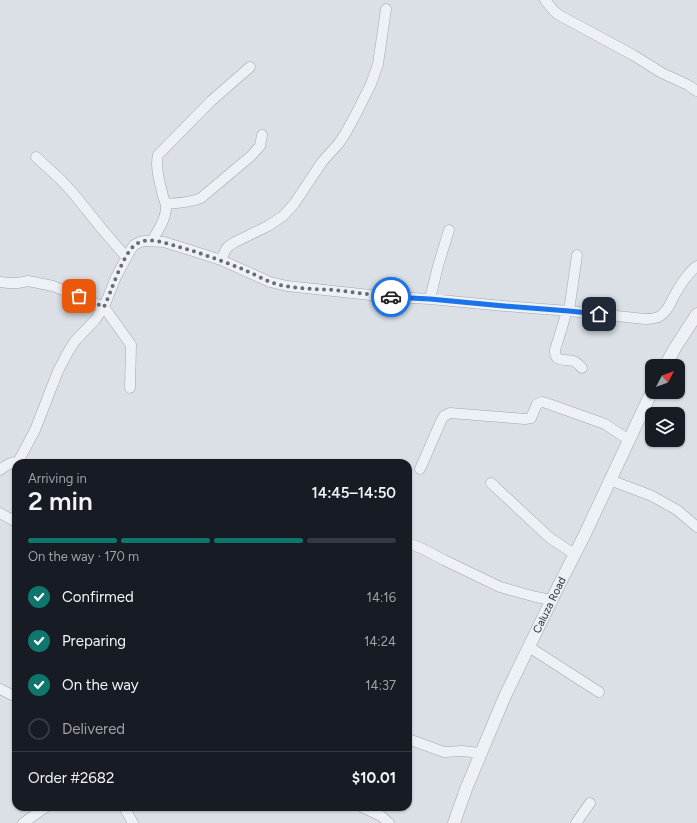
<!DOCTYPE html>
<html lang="en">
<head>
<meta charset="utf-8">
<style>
  body { margin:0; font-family:Figtree,sans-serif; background:#242831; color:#f1f3f6; height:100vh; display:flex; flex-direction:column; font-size:15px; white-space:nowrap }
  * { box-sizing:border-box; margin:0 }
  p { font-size:13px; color:#9ea1a6 }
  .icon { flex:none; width:22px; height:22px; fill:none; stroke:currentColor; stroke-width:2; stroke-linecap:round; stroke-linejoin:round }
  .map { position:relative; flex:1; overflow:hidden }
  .side { position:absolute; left:12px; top:459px; width:400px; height:352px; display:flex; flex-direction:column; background:#171b24; border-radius:12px; box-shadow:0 1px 3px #0004 }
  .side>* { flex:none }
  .needle { width:26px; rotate:49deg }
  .fabs { position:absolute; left:645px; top:359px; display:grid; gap:8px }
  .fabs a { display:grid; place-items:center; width:40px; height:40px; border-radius:8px; background:#171b24; box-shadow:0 1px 3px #0004; font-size:20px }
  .pin { position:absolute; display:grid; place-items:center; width:34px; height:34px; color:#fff; margin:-17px; border-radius:8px; box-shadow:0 2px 6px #0006 }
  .courier { position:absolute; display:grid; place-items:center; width:40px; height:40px; margin:-20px; border:3px solid #1a73e8; border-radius:50%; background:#fff; color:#222; box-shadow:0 1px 5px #0007 }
  .headline em { font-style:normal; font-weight:600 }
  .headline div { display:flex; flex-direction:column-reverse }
  .headline { display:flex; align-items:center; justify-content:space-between; height:68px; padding:0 16px }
  h1 { font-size:26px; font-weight:600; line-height:30px }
  .bar { display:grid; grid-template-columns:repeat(4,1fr); gap:6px 4px; align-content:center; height:48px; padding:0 16px }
  .bar i { height:5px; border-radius:3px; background:#363941 }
  .bar .current { background:#0f766e }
  .bar p { grid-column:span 4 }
  .line { display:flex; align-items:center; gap:10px; padding:0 16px; border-top:1px solid #363941 }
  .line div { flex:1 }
  ol { padding:0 16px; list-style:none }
  li { display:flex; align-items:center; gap:12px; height:44px }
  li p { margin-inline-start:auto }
  li .icon { padding:4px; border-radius:50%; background:#0f766e; color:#fff; stroke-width:4 }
  li:last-child { color:#9ea1a6 }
  li i { width:22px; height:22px; border:2px solid #363941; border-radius:50% }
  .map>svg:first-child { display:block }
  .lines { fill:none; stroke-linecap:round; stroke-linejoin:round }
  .minor-casing { stroke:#a0a7b0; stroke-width:11 }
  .tertiary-casing { stroke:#a0a7b0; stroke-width:13 }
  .minor { stroke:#edf0f5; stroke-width:10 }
  .tertiary { stroke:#edf0f5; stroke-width:12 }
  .done { stroke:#646d78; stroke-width:4; stroke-dasharray:0 7.2 }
  .route { stroke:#1a73e8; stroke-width:5 }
  .labels { text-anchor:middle; stroke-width:3; stroke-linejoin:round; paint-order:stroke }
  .street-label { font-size:11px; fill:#242f3d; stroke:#eaeff4 }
</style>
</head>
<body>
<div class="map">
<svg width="697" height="823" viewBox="0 0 697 823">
  <rect width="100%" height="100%" fill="#dae0e6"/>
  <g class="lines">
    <defs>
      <path id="minor" d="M 545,0 L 554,11 L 559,15 L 633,55 L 662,73 L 688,85 L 697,91
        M 36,157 L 60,179 L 73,193 L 102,229 L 126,257
        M 166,204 C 178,203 189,203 201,198 L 251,156 L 260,146 L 262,135
        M 152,241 C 158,230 167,218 166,205 C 165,202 164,199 163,196 C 160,183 155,168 158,155 L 211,101 L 250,67
        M 221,260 L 226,249 L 229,246 L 235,242 L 268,226 L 283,216 L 294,204 L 322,162 L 339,143 L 345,134 L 356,114 L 371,84 L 378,64 L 386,9
        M 0,282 L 8,283 L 18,283 L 28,281 L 53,286 L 104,307 L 131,345 L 130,388
        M 430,299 L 438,266 L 449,230
        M 566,311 L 564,321 L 555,350 C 554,363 566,359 573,361 C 577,362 579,365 582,368
        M 569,311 L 577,255
        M 18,462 L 35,430 L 58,371 L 68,352 L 75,341 L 95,320 L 104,307 L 116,277 L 130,251 L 134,245 L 140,242 L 145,241 L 164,242 L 193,251 L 221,260 L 270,282 L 287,286 L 380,296 L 412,298 L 430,299 L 504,306 L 569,311 L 645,319 C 650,319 655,319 660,316 C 667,312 671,303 674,296 C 680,286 687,273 697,266
        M 420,469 L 441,421 L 444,416 L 450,413 L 525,419 L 531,418 L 537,404 L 542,402 L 546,403 L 605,424 L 629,440
        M 0,470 C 6,465 13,460 21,463
        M 610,480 L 652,496 L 677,510 L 697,527
        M 491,483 L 550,538 L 574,554
        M 0,513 L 16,522
        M 408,543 L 423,549 L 444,560 L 500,587 L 536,597 L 552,600
        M 529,647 L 599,692
        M 0,689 L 16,697
        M 408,739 L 444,752 L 462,751 L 481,753
        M 124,807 L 133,823
        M 362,807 L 381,816 L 389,823
        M 23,823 L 46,807
        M 576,823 L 590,803"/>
      <path id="tertiary" d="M 665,366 L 675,348 L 697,314
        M 454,823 L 466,789 L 505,696 L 558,587 L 585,534 L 652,391"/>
    </defs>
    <use href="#minor" class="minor-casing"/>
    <use href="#tertiary" class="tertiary-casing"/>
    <use href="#minor" class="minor"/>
    <use href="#tertiary" class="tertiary"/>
  </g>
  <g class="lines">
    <path class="done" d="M 79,296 L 104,307 C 111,293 124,249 138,243 C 150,237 165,243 176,246 C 198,252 219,260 240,268 C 252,273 264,280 276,284 C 295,289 315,289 334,290 C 353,292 372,295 391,297"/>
    <path class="route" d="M 391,297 L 430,299 L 504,306 L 569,311 L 599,314"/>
  </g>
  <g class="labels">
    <g class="street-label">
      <text transform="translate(549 605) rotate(-64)" y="4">Caluza Road</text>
    </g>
  </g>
</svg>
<div class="fabs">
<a><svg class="needle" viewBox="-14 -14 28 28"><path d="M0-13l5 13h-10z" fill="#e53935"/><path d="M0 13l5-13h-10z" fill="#9ea1a6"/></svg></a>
<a><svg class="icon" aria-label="layers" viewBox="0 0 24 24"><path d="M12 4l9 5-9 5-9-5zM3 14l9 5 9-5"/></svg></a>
</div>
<div class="pin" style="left:79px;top:296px;background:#ea580c"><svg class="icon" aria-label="bag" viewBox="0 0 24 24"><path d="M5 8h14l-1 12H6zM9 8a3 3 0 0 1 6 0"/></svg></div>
<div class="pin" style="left:599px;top:314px;background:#1f2937"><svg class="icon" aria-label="home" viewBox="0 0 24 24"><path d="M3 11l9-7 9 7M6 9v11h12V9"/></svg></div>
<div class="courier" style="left:391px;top:297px"><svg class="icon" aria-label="car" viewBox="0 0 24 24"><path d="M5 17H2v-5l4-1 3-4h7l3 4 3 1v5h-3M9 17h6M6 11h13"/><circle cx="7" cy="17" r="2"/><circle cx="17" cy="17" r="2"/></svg></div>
<section class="side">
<div class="headline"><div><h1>2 min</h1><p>Arriving in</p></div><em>14:45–14:50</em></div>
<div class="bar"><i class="current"></i><i class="current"></i><i class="current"></i><i></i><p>On the way · 170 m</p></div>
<ol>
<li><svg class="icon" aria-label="check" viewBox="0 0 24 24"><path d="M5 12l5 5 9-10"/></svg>Confirmed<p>14:16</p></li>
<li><svg class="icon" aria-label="check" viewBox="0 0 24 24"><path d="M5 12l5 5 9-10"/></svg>Preparing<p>14:24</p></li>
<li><svg class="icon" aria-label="check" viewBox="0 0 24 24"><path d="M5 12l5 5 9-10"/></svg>On the way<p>14:37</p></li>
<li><i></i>Delivered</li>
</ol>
<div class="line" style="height:52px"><div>Order #2682</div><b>$10.01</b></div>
</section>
</div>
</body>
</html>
